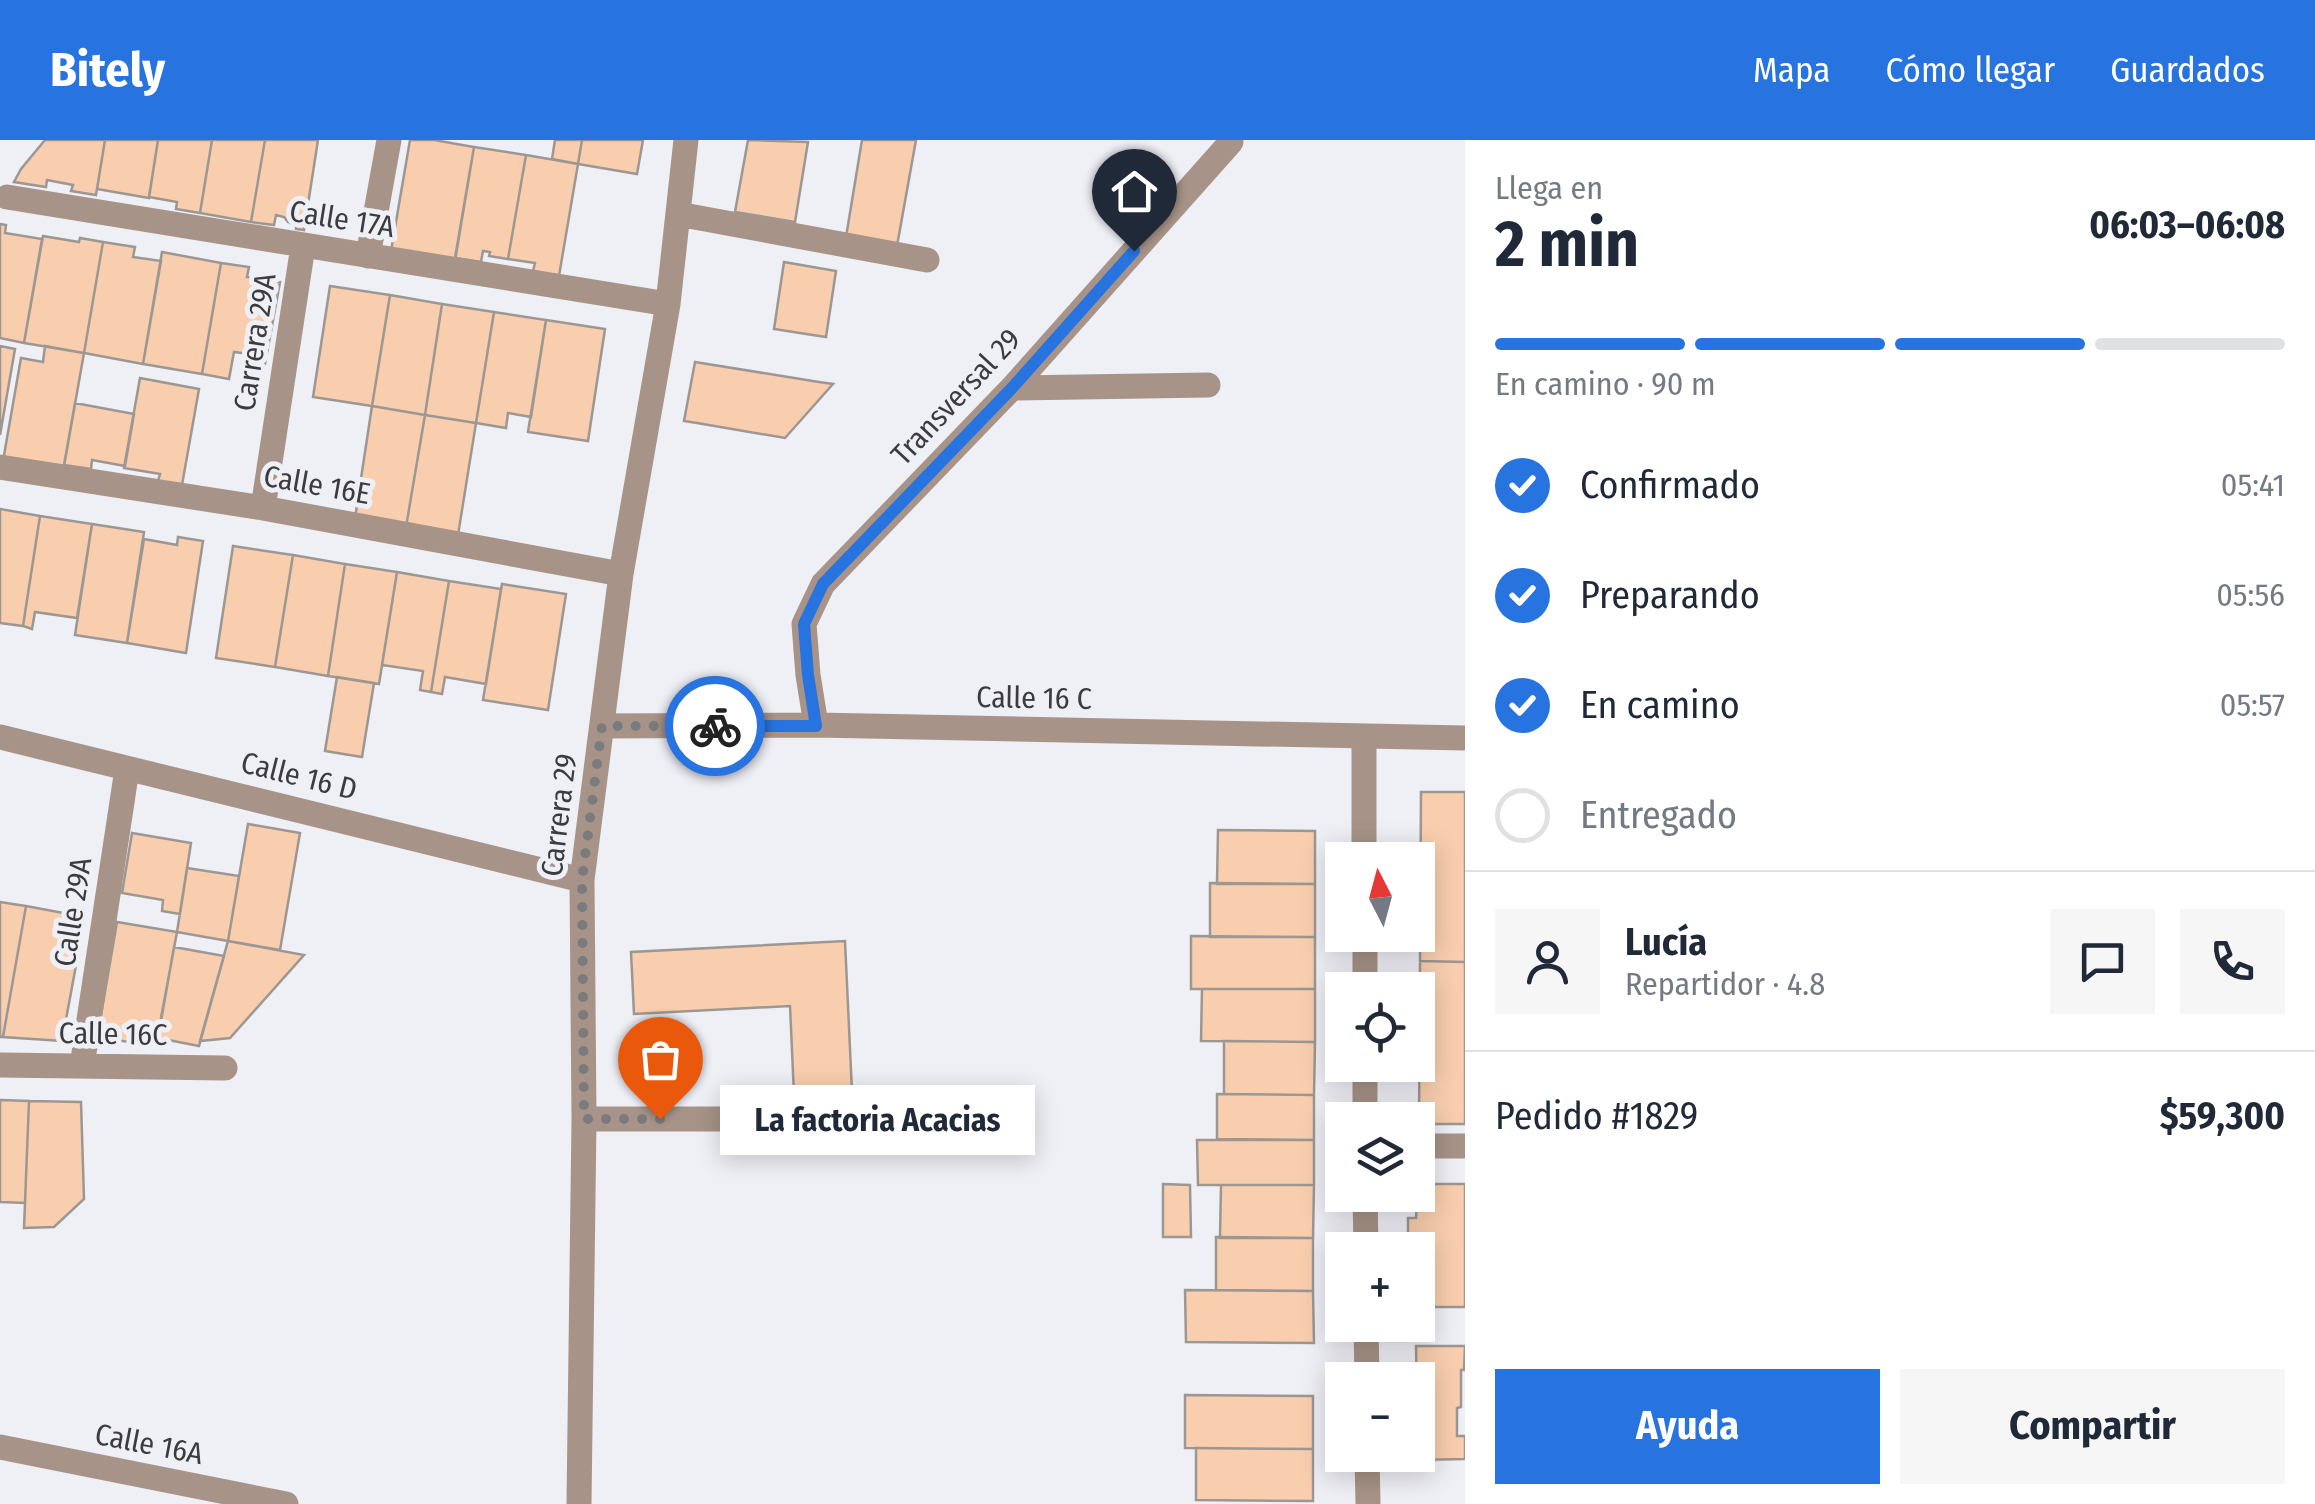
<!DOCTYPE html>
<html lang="es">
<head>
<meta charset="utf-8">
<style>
  body { margin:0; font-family:"Fira Sans Condensed",sans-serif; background:#f6f6f7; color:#1f2937; height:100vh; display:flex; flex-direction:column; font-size:38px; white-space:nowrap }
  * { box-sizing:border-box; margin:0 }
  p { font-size:32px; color:#747a83 }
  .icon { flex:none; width:55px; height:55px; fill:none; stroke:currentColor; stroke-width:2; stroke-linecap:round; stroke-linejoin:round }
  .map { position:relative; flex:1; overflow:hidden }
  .side { display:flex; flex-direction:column; background:#fff; width:850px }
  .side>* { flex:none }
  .needle { width:65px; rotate:354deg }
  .fabs { position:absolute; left:1325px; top:702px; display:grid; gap:20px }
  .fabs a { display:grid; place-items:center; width:110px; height:110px; border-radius:0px; background:#fff; box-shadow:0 5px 25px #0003; font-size:50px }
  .pin { position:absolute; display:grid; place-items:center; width:85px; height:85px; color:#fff; margin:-102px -42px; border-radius:50% 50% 50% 0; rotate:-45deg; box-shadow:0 0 10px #0007 }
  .pin .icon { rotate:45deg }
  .courier { position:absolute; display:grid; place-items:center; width:100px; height:100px; margin:-50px; border:8px solid #2773df; border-radius:50%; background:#fff; color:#222; box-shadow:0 2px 12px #0007 }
  .bubble { position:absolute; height:70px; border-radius:0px; background:#fff; box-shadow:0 5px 25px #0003; font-size:32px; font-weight:700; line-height:70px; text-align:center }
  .headline em { font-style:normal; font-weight:700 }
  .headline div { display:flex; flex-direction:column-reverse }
  .headline { display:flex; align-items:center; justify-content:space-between; height:170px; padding:0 30px }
  h1 { font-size:65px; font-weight:700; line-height:75px }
  .bar { display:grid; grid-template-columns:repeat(4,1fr); gap:15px 10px; align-content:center; height:120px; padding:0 30px }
  .bar i { height:12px; border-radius:8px; background:#e0e1e3 }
  .bar .current { background:#2773df }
  .bar p { grid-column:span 4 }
  .line { display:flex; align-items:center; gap:25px; padding:0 30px; border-top:2px solid #e0e1e3 }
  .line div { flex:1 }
  .round { display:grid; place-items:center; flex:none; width:105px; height:105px; border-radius:0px; background:#f6f6f7 }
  ol { padding:0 30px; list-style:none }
  li { display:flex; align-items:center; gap:30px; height:110px }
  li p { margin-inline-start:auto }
  li .icon { padding:10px; border-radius:50%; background:#2773df; color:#fff; stroke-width:4 }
  li:last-child { color:#747a83 }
  li i { width:55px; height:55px; border:5px solid #e0e1e3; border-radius:50% }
  .action { display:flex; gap:20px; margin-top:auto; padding:20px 30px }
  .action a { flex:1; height:115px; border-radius:0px; background:#2773df; color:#fff; font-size:40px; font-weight:700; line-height:115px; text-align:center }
  .action a+a { background:#f6f6f7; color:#1f2937 }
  header { display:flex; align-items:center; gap:60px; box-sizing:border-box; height:140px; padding:0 50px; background:#2773df; color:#fff }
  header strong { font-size:48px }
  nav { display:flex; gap:55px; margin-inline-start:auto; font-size:35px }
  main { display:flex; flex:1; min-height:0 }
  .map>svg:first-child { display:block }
  .building { fill:#f8ceae; stroke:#9d9793; stroke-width:2.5 }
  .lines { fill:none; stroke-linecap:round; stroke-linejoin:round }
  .minor { stroke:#a79387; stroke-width:25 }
  .done { stroke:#7b7b7e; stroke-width:10; stroke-dasharray:0 18 }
  .route { stroke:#2773df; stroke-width:12 }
  .labels { text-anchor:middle; stroke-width:10; stroke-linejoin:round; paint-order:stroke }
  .street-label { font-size:30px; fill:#3c3c3e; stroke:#efeff6 }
</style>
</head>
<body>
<header>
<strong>Bitely</strong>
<nav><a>Mapa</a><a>Cómo llegar</a><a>Guardados</a></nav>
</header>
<main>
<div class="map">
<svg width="1465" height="1364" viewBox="0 0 1465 1364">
  <rect width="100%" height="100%" fill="#efeff6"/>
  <path class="building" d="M 45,0 L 105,0 L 96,55 L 71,51 L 73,45 L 47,40 L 46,47 L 14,42 L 21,29 Z
    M 105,0 L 158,0 L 149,58 L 97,49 Z
    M 158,0 L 212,0 L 200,73 L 176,69 L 177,62 L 149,57 Z
    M 212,0 L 265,0 L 251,82 L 200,73 Z
    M 265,0 L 318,0 L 304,90 L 296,89 L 296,85 L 288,82 L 284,77 L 276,75 L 274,85 L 251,82 Z
    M 410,0 L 434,0 L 474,7 L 455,121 L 391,111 Z
    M 555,0 L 582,0 L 578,24 L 552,19 Z
    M 582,0 L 643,0 L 637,34 L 578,24 Z
    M 748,0 L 808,2 L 795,82 L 735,72 Z
    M 862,0 L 916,0 L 897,106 L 846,97 Z
    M 474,7 L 526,15 L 508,119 L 489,116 L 490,112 L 483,111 L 481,122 L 455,118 Z
    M 526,15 L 578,24 L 559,136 L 533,131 L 535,123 L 508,119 Z
    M 0,84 L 6,85 L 5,93 L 42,99 L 24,203 L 0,198 Z
    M 43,96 L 79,102 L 80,98 L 103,102 L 84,213 L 24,203 Z
    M 103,102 L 135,107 L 133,117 L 161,121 L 143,224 L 84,213 Z
    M 162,112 L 221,123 L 202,234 L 143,224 Z
    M 784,122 L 836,131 L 826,197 L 774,189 Z
    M 221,123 L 249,127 L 247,137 L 280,142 L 265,224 L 248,222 L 249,214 L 234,212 L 229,239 L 202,234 Z
    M 330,146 L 390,155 L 372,266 L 313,257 Z
    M 390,155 L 442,164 L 425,275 L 372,266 Z
    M 442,164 L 494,172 L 476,283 L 425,275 Z
    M 494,172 L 546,180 L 531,277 L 508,273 L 506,288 L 476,283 Z
    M 546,180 L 605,189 L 588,301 L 528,292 Z
    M 0,206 L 15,209 L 0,295 Z
    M 45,206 L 84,213 L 63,332 L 3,321 L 21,218 L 43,222 Z
    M 695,222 L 819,242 L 833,244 L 785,298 L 697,283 L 684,281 Z
    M 140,238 L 199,249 L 182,345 L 158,341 L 160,334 L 124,328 Z
    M 75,263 L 134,274 L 125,326 L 92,320 L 91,329 L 64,325 Z
    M 372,266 L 425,275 L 406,387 L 355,378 Z
    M 425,275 L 476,283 L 458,395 L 406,387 Z
    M 0,369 L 40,376 L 23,486 L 0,483 Z
    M 40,376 L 92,384 L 77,478 L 35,472 L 32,489 L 23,486 Z
    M 92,384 L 144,392 L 127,503 L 75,495 Z
    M 178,397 L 203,401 L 186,513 L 127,503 L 144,399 L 177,405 Z
    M 233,406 L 293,415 L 275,527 L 216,518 Z
    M 293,415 L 345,424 L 328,536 L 275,527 Z
    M 345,424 L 397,432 L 379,544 L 328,536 Z
    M 397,432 L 449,441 L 431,552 L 420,550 L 423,531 L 382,525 Z
    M 449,441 L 501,449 L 486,544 L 445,537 L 442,554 L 431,552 Z
    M 502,444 L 566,454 L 548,570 L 483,560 Z
    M 337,537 L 374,543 L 362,617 L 325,611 Z
    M 1421,652 L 1465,652 L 1465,822 L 1420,821 Z
    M 248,684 L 300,693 L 280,810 L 228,801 Z
    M 1218,690 L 1315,691 L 1315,744 L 1217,744 Z
    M 132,693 L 191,703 L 180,774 L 162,771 L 163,760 L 122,753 Z
    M 187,728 L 239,736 L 228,801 L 177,792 Z
    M 1210,743 L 1315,744 L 1315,797 L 1210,797 Z
    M 0,762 L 26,766 L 3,897 L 0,897 Z
    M 26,766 L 85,777 L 62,901 L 3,897 Z
    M 117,782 L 177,792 L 156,905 L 97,898 Z
    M 1191,796 L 1315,797 L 1315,849 L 1191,849 Z
    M 228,801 L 304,815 L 230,898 L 200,901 Z
    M 845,801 L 852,952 L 794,955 L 790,866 L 634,874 L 631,812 Z
    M 174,807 L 224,816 L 199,906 L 158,898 Z
    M 1420,821 L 1465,822 L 1465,984 L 1419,984 Z
    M 1202,849 L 1315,849 L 1315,902 L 1201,901 Z
    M 1224,901 L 1315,902 L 1314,955 L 1224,954 Z
    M 1217,954 L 1314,955 L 1314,1000 L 1217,999 Z
    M 0,960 L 29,961 L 25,1063 L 0,1062 Z
    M 29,961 L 81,962 L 84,1059 L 54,1087 L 24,1088 Z
    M 1197,1000 L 1314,1000 L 1314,1045 L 1198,1045 Z
    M 1163,1044 L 1190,1045 L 1191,1097 L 1163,1097 Z
    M 1418,1044 L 1465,1044 L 1465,1167 L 1418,1167 L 1418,1110 L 1408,1110 L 1408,1078 L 1416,1078 Z
    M 1221,1045 L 1314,1045 L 1313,1098 L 1220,1098 Z
    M 1216,1097 L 1313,1098 L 1313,1151 L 1216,1150 Z
    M 1185,1150 L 1313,1151 L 1314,1203 L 1186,1202 Z
    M 1416,1206 L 1465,1206 L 1464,1230 L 1461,1230 L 1461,1267 L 1457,1268 L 1457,1296 L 1465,1296 L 1465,1319 L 1415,1320 L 1415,1315 L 1418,1315 Z
    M 1185,1255 L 1313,1256 L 1313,1309 L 1185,1308 Z
    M 1196,1308 L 1313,1309 L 1313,1361 L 1196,1360 Z"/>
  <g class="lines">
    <path class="minor" d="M 7,57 L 668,164
      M 678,74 L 927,120
      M 368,116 L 389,0
      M 1012,248 L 1208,245
      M 0,327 L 263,368 L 621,434
      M 263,368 L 303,106
      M 816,585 L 808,535 L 804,484 L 823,444 L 1012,248 L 1231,2
      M 602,586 L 816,585 L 1465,598
      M 0,597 L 582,740
      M 1364,597 L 1364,720
      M 1365,795 L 1365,850
      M 0,925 L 225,928
      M 1365,925 L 1365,980
      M 82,926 L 127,629
      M 584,979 L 1004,979
      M 1418,1006 L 1465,1006
      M 1365,1055 L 1366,1110
      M 1366,1185 L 1367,1240
      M 0,1307 L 286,1364
      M 1367,1315 L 1368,1364
      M 579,1364 L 584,979 L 582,740 L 621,434 L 668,164 L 686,0"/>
  </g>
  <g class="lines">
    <path class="done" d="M 660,979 L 584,979 L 582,740 L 602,586 L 715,586"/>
    <path class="route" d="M 715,586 L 816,586 L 808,535 L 804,484 L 823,444 L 1012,248 L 1134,111"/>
  </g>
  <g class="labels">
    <g class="street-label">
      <text transform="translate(342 79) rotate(9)" y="10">Calle 17A</text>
      <text transform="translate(255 202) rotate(-81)" y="10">Carrera 29A</text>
      <text transform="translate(956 257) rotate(-47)" y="10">Transversal 29</text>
      <text transform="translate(317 345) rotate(10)" y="10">Calle 16E</text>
      <text transform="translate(1034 558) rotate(1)" y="10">Calle 16 C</text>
      <text transform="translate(299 636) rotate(14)" y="10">Calle 16 D</text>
      <text transform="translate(559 675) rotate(-83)" y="10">Carrera 29</text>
      <text transform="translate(73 772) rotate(-81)" y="10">Calle 29A</text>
      <text transform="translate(113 894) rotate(1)" y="10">Calle 16C</text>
      <text transform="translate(149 1304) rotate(11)" y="10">Calle 16A</text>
    </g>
  </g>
</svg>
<div class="fabs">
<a><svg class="needle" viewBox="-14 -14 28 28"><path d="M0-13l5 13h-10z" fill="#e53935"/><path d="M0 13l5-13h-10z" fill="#747a83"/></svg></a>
<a><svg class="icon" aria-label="locate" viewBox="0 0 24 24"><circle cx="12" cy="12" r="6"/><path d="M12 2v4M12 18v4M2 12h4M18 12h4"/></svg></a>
<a><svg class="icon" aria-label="layers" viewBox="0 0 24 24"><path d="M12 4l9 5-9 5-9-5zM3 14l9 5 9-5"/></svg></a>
<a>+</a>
<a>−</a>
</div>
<div class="pin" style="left:660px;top:979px;background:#ea580c"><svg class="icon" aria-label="bag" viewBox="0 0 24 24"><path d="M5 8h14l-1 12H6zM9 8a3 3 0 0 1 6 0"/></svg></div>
<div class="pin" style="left:1134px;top:111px;background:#1f2937"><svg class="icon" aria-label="home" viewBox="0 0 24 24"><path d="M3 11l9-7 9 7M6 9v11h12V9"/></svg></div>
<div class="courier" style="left:715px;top:586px"><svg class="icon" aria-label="bike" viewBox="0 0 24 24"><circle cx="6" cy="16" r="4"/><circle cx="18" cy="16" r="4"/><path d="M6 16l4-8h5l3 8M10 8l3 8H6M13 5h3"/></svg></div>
<div class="bubble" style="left:720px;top:945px;width:315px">La factoria Acacias</div>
</div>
<section class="side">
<div class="headline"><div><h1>2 min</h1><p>Llega en</p></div><em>06:03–06:08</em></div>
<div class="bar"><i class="current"></i><i class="current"></i><i class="current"></i><i></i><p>En camino · 90 m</p></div>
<ol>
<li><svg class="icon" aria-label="check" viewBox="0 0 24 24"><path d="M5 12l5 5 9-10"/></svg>Confirmado<p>05:41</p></li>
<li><svg class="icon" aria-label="check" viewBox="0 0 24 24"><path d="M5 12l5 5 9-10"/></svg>Preparando<p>05:56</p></li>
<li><svg class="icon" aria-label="check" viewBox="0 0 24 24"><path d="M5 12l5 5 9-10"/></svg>En camino<p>05:57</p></li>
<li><i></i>Entregado</li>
</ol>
<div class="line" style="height:180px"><a class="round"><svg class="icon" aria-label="person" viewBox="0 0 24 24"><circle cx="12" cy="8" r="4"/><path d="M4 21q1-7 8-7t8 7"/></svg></a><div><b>Lucía</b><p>Repartidor · 4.8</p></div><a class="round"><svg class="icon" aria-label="chat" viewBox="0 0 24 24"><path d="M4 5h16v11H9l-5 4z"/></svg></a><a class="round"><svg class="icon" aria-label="phone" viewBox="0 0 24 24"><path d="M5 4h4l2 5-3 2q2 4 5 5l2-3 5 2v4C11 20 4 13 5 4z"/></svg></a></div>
<div class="line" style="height:130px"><div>Pedido #1829</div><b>$59,300</b></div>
<div class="action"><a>Ayuda</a><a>Compartir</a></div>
</section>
</main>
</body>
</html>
